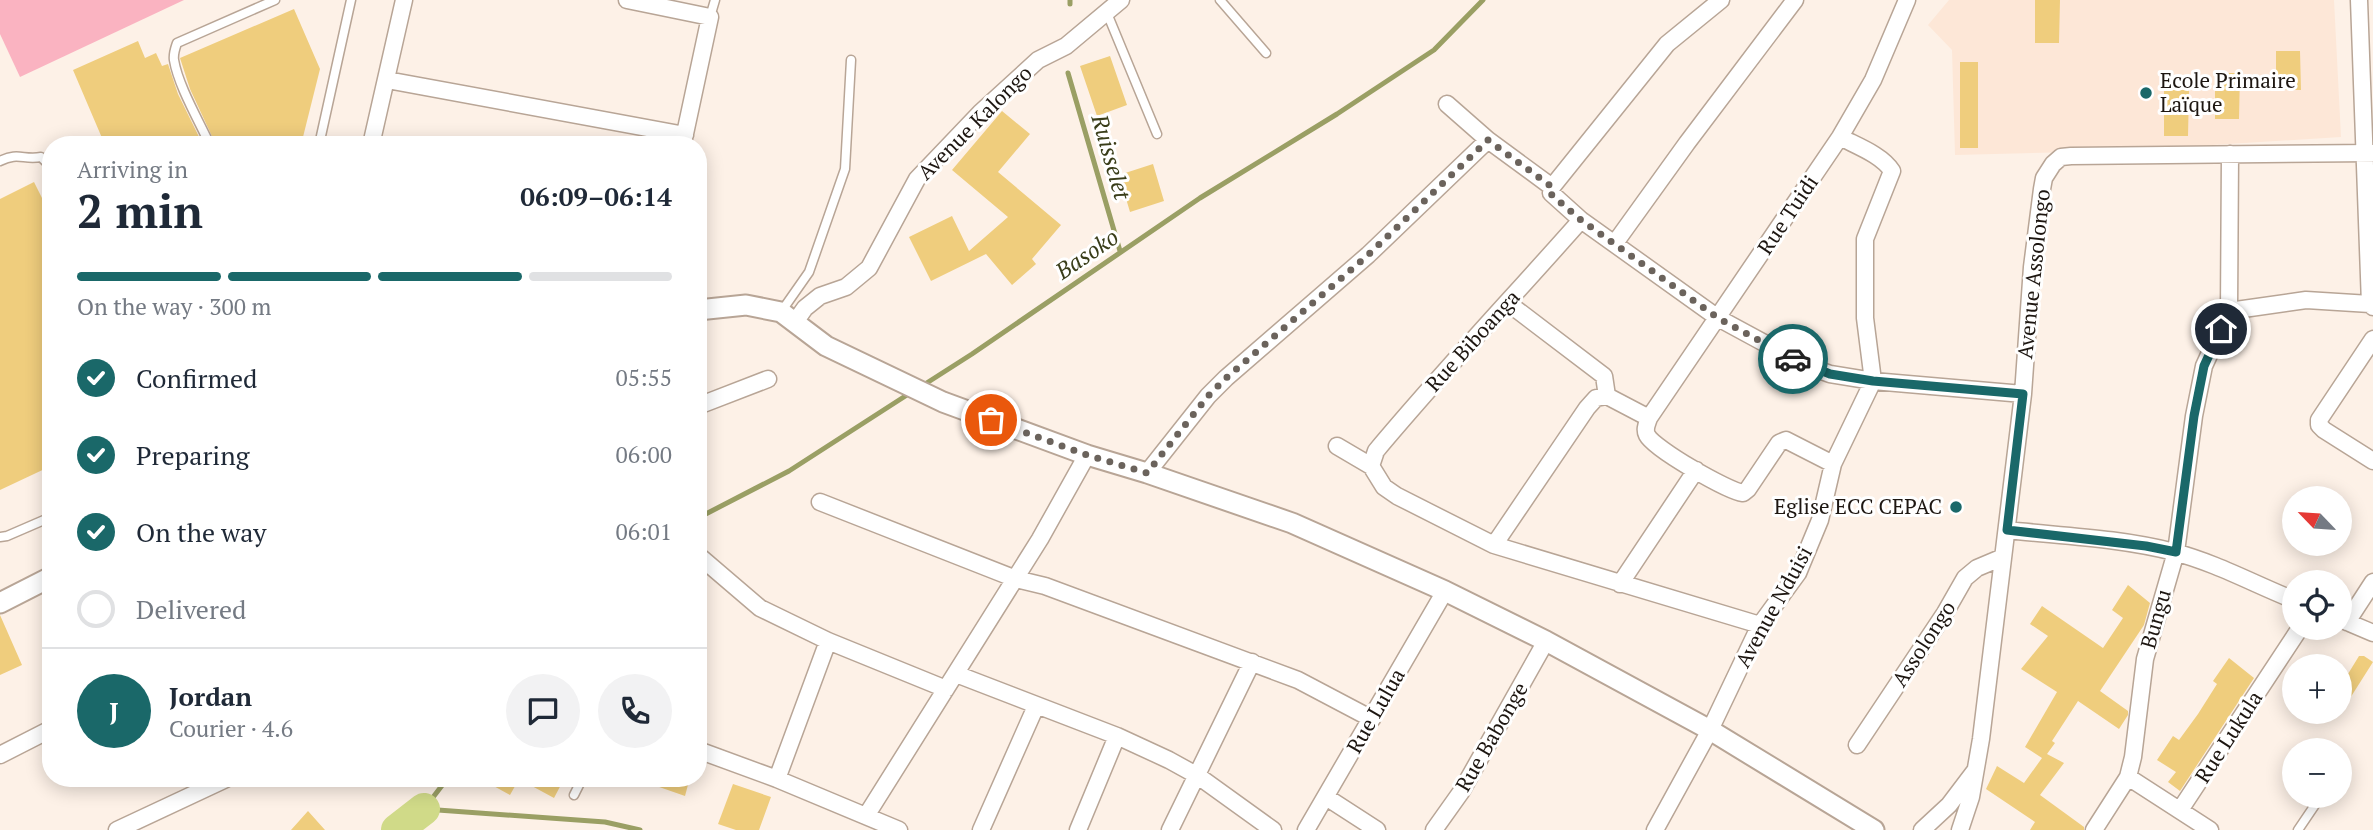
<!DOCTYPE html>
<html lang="en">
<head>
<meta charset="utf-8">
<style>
  body { margin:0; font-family:"PT Serif",serif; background:#f2f2f3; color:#1f2937; height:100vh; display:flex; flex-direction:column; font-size:26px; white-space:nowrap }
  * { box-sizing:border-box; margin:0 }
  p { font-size:23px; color:#747a83 }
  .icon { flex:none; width:38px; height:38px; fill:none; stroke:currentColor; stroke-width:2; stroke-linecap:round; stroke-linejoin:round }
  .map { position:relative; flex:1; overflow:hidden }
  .panel { position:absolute; left:42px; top:136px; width:665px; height:651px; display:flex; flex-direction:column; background:#fff; border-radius:28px; box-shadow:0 4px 18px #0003 }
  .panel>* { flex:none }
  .needle { width:46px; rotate:295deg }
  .tools { position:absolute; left:2282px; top:486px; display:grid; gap:14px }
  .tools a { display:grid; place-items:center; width:70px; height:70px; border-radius:50%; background:#fff; box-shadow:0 4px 18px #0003; font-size:35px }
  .pin { position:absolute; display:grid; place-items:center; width:60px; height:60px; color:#fff; margin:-30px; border:4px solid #fff; border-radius:50%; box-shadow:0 2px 7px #0007 }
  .courier { position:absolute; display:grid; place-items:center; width:70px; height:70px; margin:-35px; border:5px solid #1a6869; border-radius:50%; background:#fff; color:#222; box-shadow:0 2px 9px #0007 }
  .summary em { font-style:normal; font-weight:700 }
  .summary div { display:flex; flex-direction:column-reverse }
  .summary { display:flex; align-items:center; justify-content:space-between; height:119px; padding:0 35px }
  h1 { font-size:46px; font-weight:700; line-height:52px }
  .bar { display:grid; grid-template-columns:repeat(4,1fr); gap:10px 7px; align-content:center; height:84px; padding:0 35px }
  .bar i { height:9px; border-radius:5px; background:#e0e1e3 }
  .bar .selected { background:#1a6869 }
  .bar p { grid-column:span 4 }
  .line { display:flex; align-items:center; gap:18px; padding:0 35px; border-top:2px solid #e0e1e3 }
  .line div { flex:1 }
  .round { display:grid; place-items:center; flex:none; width:74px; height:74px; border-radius:37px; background:#f2f2f3 }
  ol { padding:0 35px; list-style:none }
  li { display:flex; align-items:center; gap:21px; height:77px }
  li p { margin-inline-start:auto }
  li .icon { padding:7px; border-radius:50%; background:#1a6869; color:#fff; stroke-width:4 }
  li:last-child { color:#747a83 }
  li i { width:38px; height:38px; border:4px solid #e0e1e3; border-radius:50% }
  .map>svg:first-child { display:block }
  .built { fill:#fde7d7 }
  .green { fill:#fab3c1 }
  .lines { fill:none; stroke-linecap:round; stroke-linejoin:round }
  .stream { stroke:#9a9f64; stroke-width:5 }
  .river { stroke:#d0da88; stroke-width:32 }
  .building { fill:#efcd7d }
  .service-casing { stroke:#b8a596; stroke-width:11 }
  .minor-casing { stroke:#b8a596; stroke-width:19 }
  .tertiary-casing { stroke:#b8a596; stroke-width:23 }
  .service { stroke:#fff; stroke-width:8 }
  .minor { stroke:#fff; stroke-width:16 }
  .tertiary { stroke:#fff; stroke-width:19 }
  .done { stroke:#6b635c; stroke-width:7; stroke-dasharray:0 12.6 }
  .route { stroke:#1a6869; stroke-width:9 }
  .poi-dot { fill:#1a6869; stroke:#fff; stroke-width:2.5 }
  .labels { text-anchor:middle; stroke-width:6; stroke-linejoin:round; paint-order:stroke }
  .poi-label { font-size:21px; fill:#1d1611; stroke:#fff; text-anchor:start }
  .street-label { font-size:21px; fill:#1d1611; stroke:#fff }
  .water-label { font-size:23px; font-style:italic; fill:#393d19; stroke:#fff }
</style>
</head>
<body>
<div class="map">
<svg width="2373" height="830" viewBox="0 0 2373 830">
  <rect width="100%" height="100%" fill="#fdf1e7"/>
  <path class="built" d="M 1949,0 L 2334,0 L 2341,137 L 2116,151 L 1955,155 L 1952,50 L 1928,25 Z"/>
  <path class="green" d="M 0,0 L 184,0 L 20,77 L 0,34 Z"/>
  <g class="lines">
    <path class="stream" d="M 1070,4 L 1070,0
      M 1068,73 L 1120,251
      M 922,386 L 972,354 L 1200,198 L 1337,114 L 1434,50 L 1483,0
      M 698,518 L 789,471 L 910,393
      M 424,809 L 605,822 L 640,830
      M 424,809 L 447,779"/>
    <path class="river" d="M 397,830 L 424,809"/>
  </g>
  <path class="building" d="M 2035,0 L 2060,0 L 2059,43 L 2035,43 Z
    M 294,9 L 320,69 L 301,145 L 216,145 L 190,89 L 180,58 Z
    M 138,41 L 145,58 L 156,53 L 162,66 L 168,64 L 178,94 L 203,145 L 105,145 L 73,70 Z
    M 2276,51 L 2300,51 L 2301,90 L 2276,90 Z
    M 1110,56 L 1127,105 L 1097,116 L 1080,66 Z
    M 1960,62 L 1978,62 L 1978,148 L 1960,148 Z
    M 2215,73 L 2240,73 L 2239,119 L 2215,119 Z
    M 2164,90 L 2189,90 L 2188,136 L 2164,136 Z
    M 1002,111 L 1030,134 L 998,172 L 1061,225 L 1032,259 L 1036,264 L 1012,285 L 986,254 L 931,281 L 909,237 L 952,216 L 969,251 L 1008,217 L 952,170 Z
    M 1153,164 L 1164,201 L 1130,212 L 1119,175 Z
    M 34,182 L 51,216 L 51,466 L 0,490 L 0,199 Z
    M 2128,585 L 2150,603 L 2144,625 L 2100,691 L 2128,711 L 2128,715 L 2119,729 L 2078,701 L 2052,741 L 2055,743 L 2047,754 L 2064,763 L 2040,795 L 2084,827 L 2084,830 L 2030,830 L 2035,822 L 1986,789 L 1997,766 L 2024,783 L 2042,758 L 2025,747 L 2057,692 L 2021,669 L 2048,636 L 2030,624 L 2042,606 L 2103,648 L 2123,618 L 2112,610 Z
    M 0,615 L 22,665 L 0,675 Z
    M 2359,656 L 2364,656 L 2373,662 L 2340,714 L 2340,687 Z
    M 2229,658 L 2254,678 L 2180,791 L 2168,782 L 2176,772 L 2157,760 L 2173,736 L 2179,740 L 2198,714 L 2217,684 L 2213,681 Z
    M 481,779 L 564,779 L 554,798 L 519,779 L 510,795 Z
    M 642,779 L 681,779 L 689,781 L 685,796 L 642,781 Z
    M 733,784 L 771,797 L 759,830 L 736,830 L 718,824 Z
    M 308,811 L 325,830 L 291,830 Z"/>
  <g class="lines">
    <defs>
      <path id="service" d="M 1220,0 L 1266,53
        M 1107,13 L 1157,134
        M 710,17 L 715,0
        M 210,145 C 199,121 178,85 174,60 C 173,54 175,49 177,43 L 275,0
        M 319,145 L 351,0
        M 0,161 C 18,152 23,160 41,157 L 51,167
        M 781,312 L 809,272 L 845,169 L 851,60
        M 0,537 L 7,536 L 51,517
        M 574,795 L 582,779
        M 2298,830 L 2321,796"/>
      <path id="minor" d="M 627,0 L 710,17 L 683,143
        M 1721,0 L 1667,44 L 1552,187 L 1551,193 L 1581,220 L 1718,318 L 1803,364 L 1830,374 L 1873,381 L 2023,394
        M 2359,0 L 2370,304
        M 387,80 L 685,135
        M 1447,104 L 1488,140
        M 371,145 L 404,0
        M 1615,243 L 1687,143 L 1795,0
        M 1508,303 L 1604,376 L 1607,396
        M 2229,311 L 2306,300 L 2370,304 L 2373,307
        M 795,322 L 805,308 L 820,296 L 846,287 L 869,268 L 917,179 L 980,113 L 1038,60 L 1066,46 L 1121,0
        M 2373,339 L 2319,420 L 2319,425 L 2324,430 L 2373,461
        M 698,406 L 768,379
        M 1337,446 L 1371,466 L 1384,487 L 1397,496 L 1494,545 L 1760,625
        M 1833,464 L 1786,440 L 1779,443 L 1748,489 L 1743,493 C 1728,491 1654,449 1647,435 C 1644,429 1647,424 1649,418 L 1840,137 L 1873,80 L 1907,0
        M 1371,466 L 1376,451 C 1442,372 1513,297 1581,220
        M 1147,473 L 1208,396 L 1226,378 L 1368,255 L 1488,140 L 1552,187
        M 820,502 L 1016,579 L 1045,586 L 1298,680 L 1372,719
        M 2007,530 C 2062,536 2120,538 2174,552 C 2216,563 2254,584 2294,600
        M 1494,545 L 1587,408 L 1596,398 L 1607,396 L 1649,418
        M 698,555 L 760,608 L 828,641 L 946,689
        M 1620,584 L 1696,470
        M 2340,619 L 2373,633
        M 2347,622 L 2373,582
        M 956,674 L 1117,736 L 1169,760 L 1198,776 L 1273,830
        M 1857,745 L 1945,613 L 1965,578 L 1977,568 L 2003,557
        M 698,750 L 777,779 L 899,830
        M 0,755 L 51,729
        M 2128,777 L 2210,830
        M 777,779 L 828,641
        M 1326,797 L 1377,830
        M 2180,810 L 2300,628
        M 866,816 L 1040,539 L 1087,455
        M 117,830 L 226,779
        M 981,830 L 1036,706
        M 1078,830 L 1117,736
        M 1170,830 L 1252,662
        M 1306,830 L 1445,591
        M 1434,830 L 1461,792 L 1546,641
        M 1655,830 L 1710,730 L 1760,625 L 1798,573 L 1820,520 L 1833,464 L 1873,381 L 1865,318 L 1865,239 L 1892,171 C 1882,155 1857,146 1840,137
        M 1922,830 L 1949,805 L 1974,772
        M 1960,830 L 1971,797 L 1981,739 L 2023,394 L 2032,267 L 2042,189 L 2044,178 L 2053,164 L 2061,157 L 2071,156 L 2373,153
        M 2094,830 L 2128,777 L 2133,757 L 2145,659 L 2176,552 L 2194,416 L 2204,366 L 2229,311 L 2230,154"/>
      <path id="tertiary" d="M 698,310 L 746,305 L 781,312 L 826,346 L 943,402 L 1087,455 L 1147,473 L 1292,523 L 1445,591 L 1546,641 L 1710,730 L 1874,830
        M 0,603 L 51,577"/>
    </defs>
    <use href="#service" class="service-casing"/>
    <use href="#minor" class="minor-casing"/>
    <use href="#tertiary" class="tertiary-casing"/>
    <use href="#service" class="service"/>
    <use href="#minor" class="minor"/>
    <use href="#tertiary" class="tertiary"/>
  </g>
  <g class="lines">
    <path class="done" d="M 991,420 L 1087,455 L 1147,473 L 1208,396 L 1226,378 L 1368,255 L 1488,140 L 1552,187 L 1550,193 L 1554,197 L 1581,220 L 1718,318 L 1793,359"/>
    <path class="route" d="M 1793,359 L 1830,374 L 1873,381 L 2023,394 L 2007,530 L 2146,546 L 2176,552 L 2194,416 L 2204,366 L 2221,329"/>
  </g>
  <g class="poi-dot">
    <circle cx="2146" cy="93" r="7"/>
    <circle cx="1956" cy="507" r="7"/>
  </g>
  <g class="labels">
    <g class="poi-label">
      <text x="2160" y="88">Ecole Primaire<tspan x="2160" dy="24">Laïque</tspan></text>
      <text x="1942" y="514" text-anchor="end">Eglise ECC CEPAC</text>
    </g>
    <g class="street-label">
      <text transform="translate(975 123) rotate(-45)" y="7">Avenue Kalongo</text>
      <text transform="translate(1788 215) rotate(-56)" y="7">Rue Tuidi</text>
      <text transform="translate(2034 274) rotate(-84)" y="7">Avenue Assolongo</text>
      <text transform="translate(1473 341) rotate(-48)" y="7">Rue Biboanga</text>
      <text transform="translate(1774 607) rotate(-61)" y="7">Avenue Nduisi</text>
      <text transform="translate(2156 619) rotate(-74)" y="7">Bungu</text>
      <text transform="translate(1924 644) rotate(-57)" y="7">Assolongo</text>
      <text transform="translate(1376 711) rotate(-60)" y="7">Rue Lulua</text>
      <text transform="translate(1492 737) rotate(-60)" y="7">Rue Babonge</text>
      <text transform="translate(2229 737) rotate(-57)" y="7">Rue Lukula</text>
    </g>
    <g class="water-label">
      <text transform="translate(1111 157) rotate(74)" y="8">Ruisselet</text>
      <text transform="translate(1087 254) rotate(-34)" y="8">Basoko</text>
    </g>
  </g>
</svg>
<div class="tools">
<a><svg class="needle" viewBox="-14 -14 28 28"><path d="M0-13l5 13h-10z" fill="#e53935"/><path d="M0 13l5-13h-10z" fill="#747a83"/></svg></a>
<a><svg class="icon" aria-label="locate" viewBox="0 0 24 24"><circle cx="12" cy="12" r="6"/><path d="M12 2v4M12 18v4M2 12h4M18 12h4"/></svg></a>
<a>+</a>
<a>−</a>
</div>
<div class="pin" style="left:991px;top:420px;background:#ea580c"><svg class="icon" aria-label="bag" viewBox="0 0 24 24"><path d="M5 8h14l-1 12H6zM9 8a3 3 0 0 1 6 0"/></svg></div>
<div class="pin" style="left:2221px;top:329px;background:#1f2937"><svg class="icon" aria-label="home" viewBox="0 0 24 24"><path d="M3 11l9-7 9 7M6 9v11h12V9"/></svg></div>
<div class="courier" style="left:1793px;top:359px"><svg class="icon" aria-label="car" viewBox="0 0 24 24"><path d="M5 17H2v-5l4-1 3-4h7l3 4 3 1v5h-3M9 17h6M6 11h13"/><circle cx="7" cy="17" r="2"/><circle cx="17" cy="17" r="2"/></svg></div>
<section class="panel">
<div class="summary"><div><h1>2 min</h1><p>Arriving in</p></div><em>06:09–06:14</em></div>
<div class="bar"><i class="selected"></i><i class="selected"></i><i class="selected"></i><i></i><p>On the way · 300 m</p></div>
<ol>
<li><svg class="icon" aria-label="check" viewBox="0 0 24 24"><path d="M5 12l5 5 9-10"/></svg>Confirmed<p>05:55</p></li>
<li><svg class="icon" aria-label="check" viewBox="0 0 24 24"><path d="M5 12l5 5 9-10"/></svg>Preparing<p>06:00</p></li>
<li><svg class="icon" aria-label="check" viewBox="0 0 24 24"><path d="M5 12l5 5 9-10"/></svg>On the way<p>06:01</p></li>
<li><i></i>Delivered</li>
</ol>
<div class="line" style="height:126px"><b class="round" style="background:#1a6869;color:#fff">J</b><div><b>Jordan</b><p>Courier · 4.6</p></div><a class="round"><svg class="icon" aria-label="chat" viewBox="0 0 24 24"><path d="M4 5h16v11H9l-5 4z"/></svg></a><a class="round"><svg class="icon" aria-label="phone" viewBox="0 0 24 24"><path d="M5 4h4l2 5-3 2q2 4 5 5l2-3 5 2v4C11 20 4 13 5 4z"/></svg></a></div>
</section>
</div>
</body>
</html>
